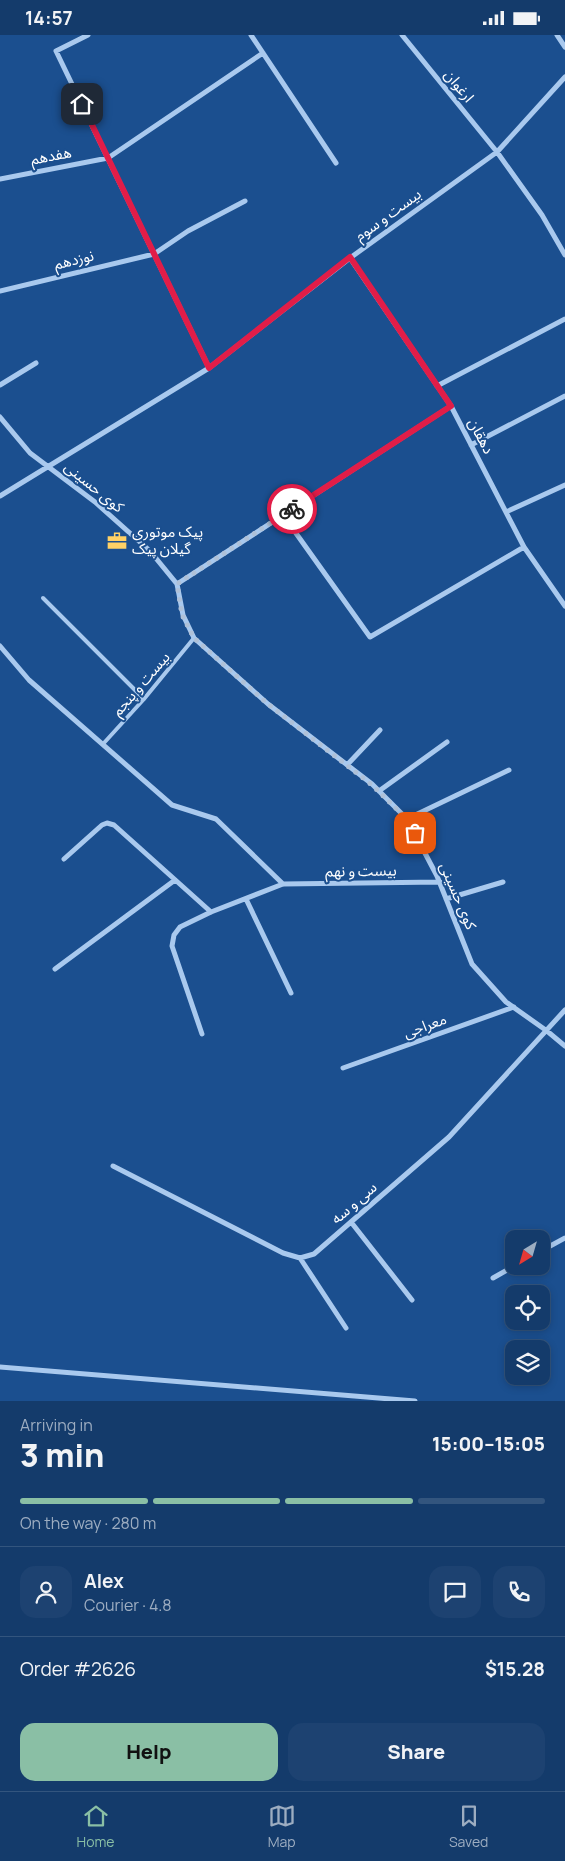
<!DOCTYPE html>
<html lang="en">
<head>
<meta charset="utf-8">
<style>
  body { margin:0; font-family:Manrope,"Noto Sans Arabic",sans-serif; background:#1d4271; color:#f1f3f6; height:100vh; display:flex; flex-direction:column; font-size:19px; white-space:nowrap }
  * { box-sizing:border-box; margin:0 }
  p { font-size:16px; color:#9dadc1 }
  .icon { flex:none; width:28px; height:28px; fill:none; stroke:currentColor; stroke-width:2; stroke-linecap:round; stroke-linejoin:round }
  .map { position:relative; height:1366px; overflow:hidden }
  .sheet { display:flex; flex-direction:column; background:#143b6b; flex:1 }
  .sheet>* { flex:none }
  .needle { width:32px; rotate:217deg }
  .controls { position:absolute; left:505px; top:1195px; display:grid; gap:10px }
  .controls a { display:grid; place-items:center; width:45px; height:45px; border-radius:10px; background:#143b6b; box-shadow:0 2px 8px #0003,0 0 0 1px #33557e; font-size:25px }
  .pin { position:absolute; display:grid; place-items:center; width:42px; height:42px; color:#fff; margin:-21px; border-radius:10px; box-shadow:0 2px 8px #0006 }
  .courier { position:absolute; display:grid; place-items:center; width:50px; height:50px; margin:-25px; border:4px solid #e11d48; border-radius:50%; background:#fff; color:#222; box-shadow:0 1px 6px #0007 }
  .overview em { font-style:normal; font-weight:800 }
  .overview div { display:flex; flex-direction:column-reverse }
  .overview { display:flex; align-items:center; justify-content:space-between; height:85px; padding:0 20px }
  h1 { font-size:32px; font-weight:800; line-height:38px }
  .bar { display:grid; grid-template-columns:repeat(4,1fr); gap:8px 5px; align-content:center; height:60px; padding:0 20px }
  .bar i { height:6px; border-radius:4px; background:#33557e }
  .bar .selected { background:#8abfa5 }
  .bar p { grid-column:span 4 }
  .line { display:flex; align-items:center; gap:12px; padding:0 20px; border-top:1px solid #33557e }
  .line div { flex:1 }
  .round { display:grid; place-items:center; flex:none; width:52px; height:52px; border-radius:15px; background:#1d4271 }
  .action { display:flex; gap:10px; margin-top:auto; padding:10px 20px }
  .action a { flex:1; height:58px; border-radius:15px; background:#8abfa5; color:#111; font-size:20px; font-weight:800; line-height:58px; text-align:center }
  .action a+a { background:#1d4271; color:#f1f3f6 }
  .status { display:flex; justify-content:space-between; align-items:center; height:35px; padding:0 25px; background:#143b6b; direction:ltr }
  .status svg { height:14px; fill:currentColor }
  .tabs { display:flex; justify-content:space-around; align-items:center; height:70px; border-top:1px solid #33557e; background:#143b6b; font-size:14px; color:#9dadc1 }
  .tabs a { display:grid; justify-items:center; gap:2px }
  .tabs .selected { color:#8abfa5 }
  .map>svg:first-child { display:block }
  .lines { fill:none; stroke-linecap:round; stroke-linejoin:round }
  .service { stroke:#a9c9ee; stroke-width:4 }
  .minor { stroke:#a9c9ee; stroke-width:5 }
  .done { stroke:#afc1d8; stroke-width:5; stroke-dasharray:0 9 }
  .route { stroke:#e11d48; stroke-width:6 }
  .labels { text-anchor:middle; stroke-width:4; stroke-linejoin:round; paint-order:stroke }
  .street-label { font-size:15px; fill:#fff; stroke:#1b4f8f }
  .poi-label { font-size:15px; fill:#fff; stroke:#1b4f8f; text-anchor:start }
</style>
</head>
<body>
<div class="status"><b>14:57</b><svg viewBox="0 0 49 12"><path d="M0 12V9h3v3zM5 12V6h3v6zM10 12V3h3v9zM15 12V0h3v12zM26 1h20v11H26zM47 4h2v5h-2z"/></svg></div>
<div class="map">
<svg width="565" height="1366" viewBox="0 0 565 1366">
  <rect width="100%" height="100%" fill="#1b4f8f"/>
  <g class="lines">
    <path class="service" d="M 43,563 L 144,664
      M 103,709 L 144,664 L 194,603"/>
    <path class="minor" d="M 88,0 L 56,16 L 209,333
      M 251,0 L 336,128
      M 402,0 L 497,117 L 542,180 L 565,220
      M 557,0 L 565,12
      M 0,144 L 108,123 L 263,18
      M 350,223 L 451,371 L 524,512 L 565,571
      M 0,256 L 154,219 L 188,196 L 245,166
      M 0,350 L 36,328
      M 437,351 L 565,284
      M 0,382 L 30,418 L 95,467 L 150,516 L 177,549 L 183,580 L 194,603 L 268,669 L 372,749 L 407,784 L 437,841 L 472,929 L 506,967 L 547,996 L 565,1011
      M 471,410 L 565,361
      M 0,461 L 209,333 L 350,223 L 497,117 L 565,42
      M 506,477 L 565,450
      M 283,480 L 370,602 L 524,512
      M 177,549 L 451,371
      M 0,611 L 29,645 L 172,770 L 216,784 L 283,849
      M 347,730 L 380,695
      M 379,756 L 447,707
      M 407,784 L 509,735
      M 64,824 L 102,790 L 107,788 L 114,790 L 211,877
      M 246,864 L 291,958
      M 446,864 L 503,847
      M 55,934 L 175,845
      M 202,999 L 172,911 L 174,900 L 180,892 L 211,877 L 283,849 L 440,847
      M 343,1033 L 514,972
      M 113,1131 L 283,1218 L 300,1223 L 314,1219 L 449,1102 L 565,975
      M 351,1187 L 412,1265
      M 541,1216 L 565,1203
      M 300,1223 L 346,1293
      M 493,1243 L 514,1231
      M 0,1332 L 415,1366"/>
  </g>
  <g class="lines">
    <path class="done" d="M 292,474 L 177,549 L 182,580 L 194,603 L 268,669 L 372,750 L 407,784 L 415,798"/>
    <path class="route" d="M 82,69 L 209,333 L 350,222 L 451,371 L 292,474"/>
  </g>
  <defs>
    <symbol id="office-bare" viewBox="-9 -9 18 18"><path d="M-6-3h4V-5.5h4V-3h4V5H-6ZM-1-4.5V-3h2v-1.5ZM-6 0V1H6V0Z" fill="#ffd166" stroke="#1b4f8f" stroke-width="2.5" paint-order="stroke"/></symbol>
  </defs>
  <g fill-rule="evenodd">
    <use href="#office-bare" x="103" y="492" width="28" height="28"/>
  </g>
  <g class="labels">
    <g class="street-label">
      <text transform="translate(459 51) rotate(51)" y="5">ارغوان</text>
      <text transform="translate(51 121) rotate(-11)" y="5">هفدهم</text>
      <text transform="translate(388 180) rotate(-36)" y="5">بیست و سوم</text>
      <text transform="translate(74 225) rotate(-14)" y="5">نوزدهم</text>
      <text transform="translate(481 401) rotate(62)" y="5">دهقان</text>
      <text transform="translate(94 452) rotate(39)" y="5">کوی حسینی</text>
      <text transform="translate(141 649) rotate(-49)" y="5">بیست و پنجم</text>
      <text transform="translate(361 836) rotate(-1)" y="5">بیست و نهم</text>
      <text transform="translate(458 861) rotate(67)" y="5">کوی حسینی</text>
      <text transform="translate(425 991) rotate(-20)" y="5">معراجی</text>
      <text transform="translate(354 1168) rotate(-41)" y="5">سی و سه</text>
    </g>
    <g class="poi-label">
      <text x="132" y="502">پیک موتوری<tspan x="132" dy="17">گیلان پیک</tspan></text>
    </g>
  </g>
</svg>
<div class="controls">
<a><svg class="needle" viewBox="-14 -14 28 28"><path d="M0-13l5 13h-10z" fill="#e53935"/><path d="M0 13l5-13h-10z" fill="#9dadc1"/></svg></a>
<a><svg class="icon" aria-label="locate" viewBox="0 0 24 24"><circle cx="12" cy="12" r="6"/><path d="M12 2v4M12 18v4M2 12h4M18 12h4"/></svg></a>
<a><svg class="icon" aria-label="layers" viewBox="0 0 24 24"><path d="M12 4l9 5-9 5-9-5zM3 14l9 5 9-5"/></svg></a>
</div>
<div class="pin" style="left:415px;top:798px;background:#ea580c"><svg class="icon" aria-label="bag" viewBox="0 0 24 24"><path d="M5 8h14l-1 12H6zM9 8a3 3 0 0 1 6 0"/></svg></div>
<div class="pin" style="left:82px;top:69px;background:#1f2937"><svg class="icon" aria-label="home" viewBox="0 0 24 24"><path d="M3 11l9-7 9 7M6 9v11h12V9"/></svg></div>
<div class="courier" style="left:292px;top:474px"><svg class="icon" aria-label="bike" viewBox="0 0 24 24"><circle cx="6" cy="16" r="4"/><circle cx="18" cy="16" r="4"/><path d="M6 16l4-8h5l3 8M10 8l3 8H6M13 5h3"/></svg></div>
</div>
<section class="sheet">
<div class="overview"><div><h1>3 min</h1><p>Arriving in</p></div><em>15:00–15:05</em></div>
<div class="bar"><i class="selected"></i><i class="selected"></i><i class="selected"></i><i></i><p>On the way · 280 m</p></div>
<div class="line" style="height:90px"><a class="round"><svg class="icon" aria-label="person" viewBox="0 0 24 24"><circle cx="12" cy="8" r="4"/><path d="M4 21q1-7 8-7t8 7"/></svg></a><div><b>Alex</b><p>Courier · 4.8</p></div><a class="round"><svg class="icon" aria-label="chat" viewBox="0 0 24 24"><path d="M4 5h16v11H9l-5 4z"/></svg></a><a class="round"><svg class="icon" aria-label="phone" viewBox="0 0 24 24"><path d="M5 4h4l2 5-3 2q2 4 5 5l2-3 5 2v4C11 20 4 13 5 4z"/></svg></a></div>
<div class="line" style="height:65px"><div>Order #2626</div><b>$15.28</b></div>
<div class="action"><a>Help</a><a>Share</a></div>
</section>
<nav class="tabs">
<a class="selected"><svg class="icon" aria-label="home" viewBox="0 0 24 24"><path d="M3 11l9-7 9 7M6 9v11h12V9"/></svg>Home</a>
<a><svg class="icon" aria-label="map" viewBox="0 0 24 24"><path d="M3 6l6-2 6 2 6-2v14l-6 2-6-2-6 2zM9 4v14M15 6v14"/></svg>Map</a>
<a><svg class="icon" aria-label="saved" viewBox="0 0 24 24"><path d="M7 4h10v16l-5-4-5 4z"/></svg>Saved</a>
</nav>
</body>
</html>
